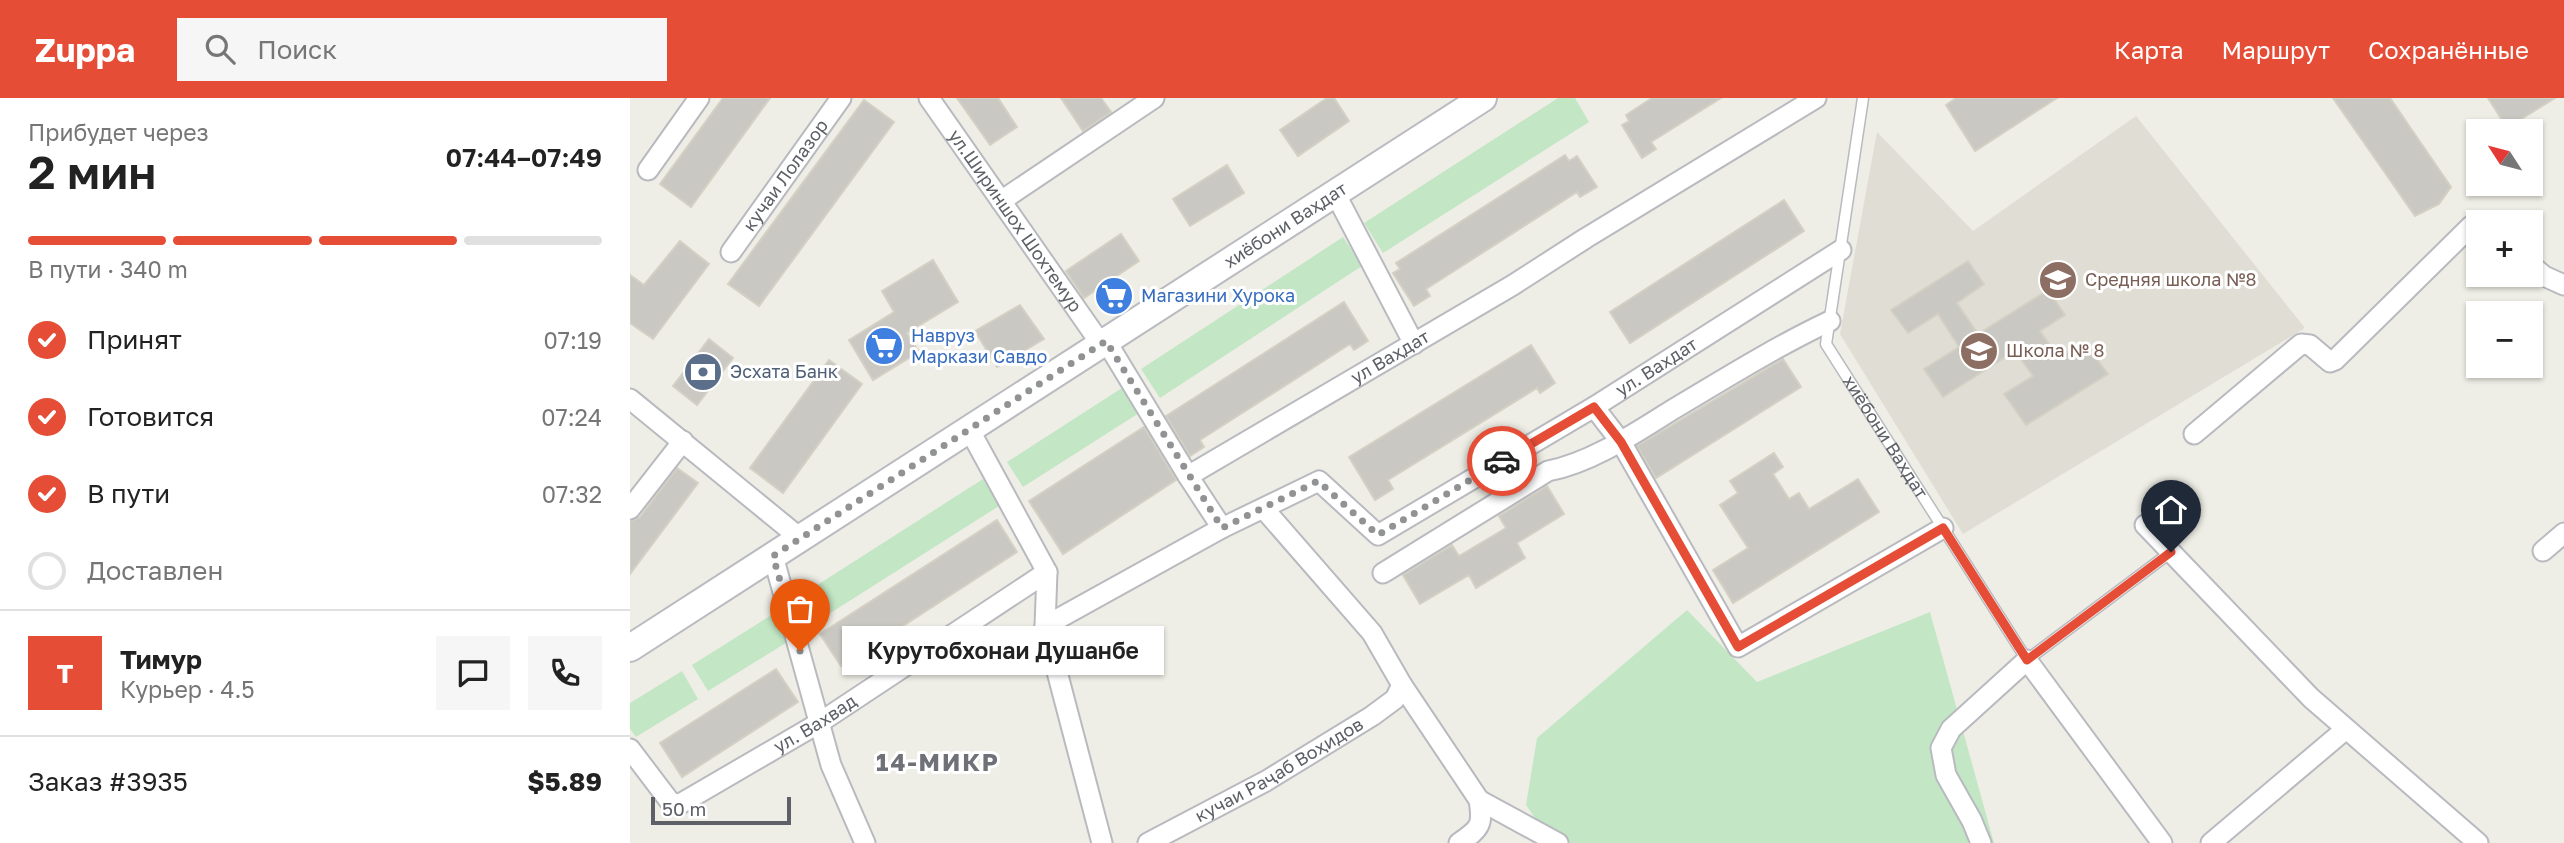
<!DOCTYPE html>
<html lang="ru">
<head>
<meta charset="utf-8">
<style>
  body { margin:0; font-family:"Golos Text",sans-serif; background:#f6f6f6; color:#222; height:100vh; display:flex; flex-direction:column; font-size:26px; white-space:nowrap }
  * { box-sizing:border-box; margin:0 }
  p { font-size:23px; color:#767676 }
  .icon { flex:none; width:38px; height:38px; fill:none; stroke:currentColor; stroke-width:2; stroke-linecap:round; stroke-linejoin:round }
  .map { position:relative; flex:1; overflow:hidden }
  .drawer { display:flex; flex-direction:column; background:#fff; width:630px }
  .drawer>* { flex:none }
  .needle { width:46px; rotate:306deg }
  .controls { position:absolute; left:1836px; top:21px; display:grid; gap:14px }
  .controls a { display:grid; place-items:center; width:77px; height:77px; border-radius:0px; background:#fff; box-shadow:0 2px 5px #0004; font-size:35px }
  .scale { position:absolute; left:21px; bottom:18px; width:140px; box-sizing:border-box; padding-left:7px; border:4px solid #5d6066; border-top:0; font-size:19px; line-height:24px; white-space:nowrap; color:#5d6066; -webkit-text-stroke:5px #fff; paint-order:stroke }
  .pin { position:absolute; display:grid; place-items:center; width:60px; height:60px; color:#fff; margin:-72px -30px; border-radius:50% 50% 50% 0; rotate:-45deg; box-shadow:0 0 7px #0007 }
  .pin .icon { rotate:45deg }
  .courier { position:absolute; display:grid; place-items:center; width:70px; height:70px; margin:-35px; border:5px solid #e54d36; border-radius:50%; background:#fff; color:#222; box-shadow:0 2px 9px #0007 }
  .bubble { position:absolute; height:49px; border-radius:0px; background:#fff; box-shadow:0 2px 5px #0004; font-size:23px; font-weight:600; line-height:49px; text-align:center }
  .headline em { font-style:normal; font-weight:600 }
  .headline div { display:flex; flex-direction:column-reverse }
  .headline { display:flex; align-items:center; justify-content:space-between; height:119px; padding:0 28px }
  h1 { font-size:46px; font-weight:600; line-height:52px }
  .bar { display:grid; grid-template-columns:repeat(4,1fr); gap:10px 7px; align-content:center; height:84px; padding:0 28px }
  .bar i { height:9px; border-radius:5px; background:#e0e0e0 }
  .bar .active { background:#e54d36 }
  .bar p { grid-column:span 4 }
  .line { display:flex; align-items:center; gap:18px; padding:0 28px; border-top:2px solid #e0e0e0 }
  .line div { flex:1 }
  .round { display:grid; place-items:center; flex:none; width:74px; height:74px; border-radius:0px; background:#f6f6f6 }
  ol { padding:0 28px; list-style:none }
  li { display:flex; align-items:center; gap:21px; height:77px }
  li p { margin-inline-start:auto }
  li .icon { padding:7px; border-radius:50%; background:#e54d36; color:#fff; stroke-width:4 }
  li:last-child { color:#767676 }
  li i { width:38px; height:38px; border:4px solid #e0e0e0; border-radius:50% }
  header { display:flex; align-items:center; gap:42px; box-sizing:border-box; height:98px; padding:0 35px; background:#e54d36; color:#fff }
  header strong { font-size:33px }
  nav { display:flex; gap:38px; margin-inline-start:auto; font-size:24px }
  .search { width:490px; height:63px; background:#f6f6f6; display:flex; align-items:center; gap:18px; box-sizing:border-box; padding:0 24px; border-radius:0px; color:#767676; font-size:26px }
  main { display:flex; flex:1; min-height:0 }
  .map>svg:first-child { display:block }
  .education { fill:#dfddd4 }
  .green { fill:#c3e6c5 }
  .building { fill:#cac8c3; stroke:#d4d0c4; stroke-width:2 }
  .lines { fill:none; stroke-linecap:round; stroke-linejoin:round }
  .service-casing { stroke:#b8babf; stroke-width:13 }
  .minor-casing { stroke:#b8babf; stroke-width:23 }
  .secondary-casing { stroke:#b9bbc1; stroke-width:30 }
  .service { stroke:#fff; stroke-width:10 }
  .minor { stroke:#fff; stroke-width:19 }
  .secondary { stroke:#fff; stroke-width:26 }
  .done { stroke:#909293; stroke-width:7; stroke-dasharray:0 12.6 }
  .route { stroke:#e54d36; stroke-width:9 }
  .labels { text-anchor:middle; stroke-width:6; stroke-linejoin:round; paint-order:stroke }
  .street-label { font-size:18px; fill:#5d6066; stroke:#fff }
  .education-label { font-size:18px; fill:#785e54; stroke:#fff; text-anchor:start }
  .shop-label { font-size:18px; fill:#366cbe; stroke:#fff; text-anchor:start }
  .service-label { font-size:18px; fill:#4e5e75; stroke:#fff; text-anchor:start }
  .district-label { font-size:24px; font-weight:bold; letter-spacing:2px; fill:#6e7278; stroke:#fff }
</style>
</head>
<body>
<header>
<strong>Zuppa</strong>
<div class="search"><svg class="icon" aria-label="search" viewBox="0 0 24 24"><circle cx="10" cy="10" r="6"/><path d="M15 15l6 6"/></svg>Поиск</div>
<nav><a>Карта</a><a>Маршрут</a><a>Сохранённые</a></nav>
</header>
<main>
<section class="drawer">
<div class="headline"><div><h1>2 мин</h1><p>Прибудет через</p></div><em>07:44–07:49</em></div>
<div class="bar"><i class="active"></i><i class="active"></i><i class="active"></i><i></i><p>В пути · 340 m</p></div>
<ol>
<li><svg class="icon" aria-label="check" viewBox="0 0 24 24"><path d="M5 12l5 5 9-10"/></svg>Принят<p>07:19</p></li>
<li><svg class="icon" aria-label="check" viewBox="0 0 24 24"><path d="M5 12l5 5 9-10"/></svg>Готовится<p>07:24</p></li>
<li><svg class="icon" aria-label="check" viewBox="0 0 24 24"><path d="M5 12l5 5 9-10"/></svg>В пути<p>07:32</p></li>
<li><i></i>Доставлен</li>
</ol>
<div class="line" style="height:126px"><b class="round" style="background:#e54d36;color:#fff">Т</b><div><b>Тимур</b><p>Курьер · 4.5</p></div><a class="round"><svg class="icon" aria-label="chat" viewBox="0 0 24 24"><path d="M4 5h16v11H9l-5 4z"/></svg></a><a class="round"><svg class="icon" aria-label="phone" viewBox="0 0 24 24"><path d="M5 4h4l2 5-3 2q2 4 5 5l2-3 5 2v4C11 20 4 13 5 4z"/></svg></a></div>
<div class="line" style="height:91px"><div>Заказ #3935</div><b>$5.89</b></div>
</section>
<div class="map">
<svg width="1934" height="745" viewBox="0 0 1934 745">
  <rect width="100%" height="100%" fill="#efeee6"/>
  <path class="education" d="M 1506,18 L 1675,230 L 1333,436 L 1210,236 L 1247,34 L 1343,133 Z"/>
  <path class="green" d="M 928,0 L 945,0 L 959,24 L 753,155 L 734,125 Z
    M 713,139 L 732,168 L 530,300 L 511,271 Z
    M 495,288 L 509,315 L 393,389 L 377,364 Z
    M 353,381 L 369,408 L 180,528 L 167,500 Z
    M 1057,512 L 1127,584 L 1300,514 L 1364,745 L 922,745 L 896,707 L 907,640 Z
    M 143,516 L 159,543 L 78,593 L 62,567 Z
    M 52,573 L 68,601 L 6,639 L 0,631 L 0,605 Z"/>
  <path class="building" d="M 93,0 L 140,0 L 61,109 L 30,86 Z
    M 327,0 L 368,0 L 387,29 L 360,47 Z
    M 431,0 L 471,0 L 481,14 L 453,33 Z
    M 697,0 L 704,0 L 719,23 L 668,58 L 650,32 Z
    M 1022,0 L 1091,0 L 1021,44 L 1026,51 L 1012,60 L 992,27 L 999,23 L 996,17 Z
    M 1326,0 L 1427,0 L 1345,53 L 1316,7 Z
    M 1703,0 L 1760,0 L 1821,89 L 1809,106 L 1785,118 Z
    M 1858,0 L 1925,0 L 1877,30 Z
    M 234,2 L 264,24 L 129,208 L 98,186 Z
    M 935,57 L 939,63 L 947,58 L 967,89 L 950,99 L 947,94 L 796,191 L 800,198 L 784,208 L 763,175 L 770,171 L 766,165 Z
    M 597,67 L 614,95 L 560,128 L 543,101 Z
    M 1154,102 L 1174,133 L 1000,245 L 980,214 Z
    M 491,136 L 509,163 L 454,200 L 436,173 Z
    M 50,143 L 79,166 L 23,241 L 0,225 L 0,177 L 14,187 Z
    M 303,162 L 328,204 L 277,235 L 289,254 L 243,282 L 219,242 L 264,214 L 252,193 Z
    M 1338,163 L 1354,186 L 1327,205 L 1348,236 L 1418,192 L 1435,217 L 1410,233 L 1428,259 L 1454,244 L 1478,276 L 1396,327 L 1374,296 L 1403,278 L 1385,253 L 1313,299 L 1294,271 L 1329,249 L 1308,216 L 1278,235 L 1261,212 Z
    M 714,204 L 738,243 L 724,252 L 720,246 L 570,342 L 574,349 L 560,358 L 536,318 Z
    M 390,207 L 414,241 L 367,269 L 345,233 Z
    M 79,241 L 103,260 L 67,307 L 43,288 Z
    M 901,247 L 925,285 L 910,295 L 907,290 L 758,382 L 763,391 L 745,402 L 719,359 Z
    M 1153,261 L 1171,289 L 1026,380 L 1007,348 Z
    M 199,262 L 232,286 L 153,395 L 120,370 Z
    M 514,329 L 546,382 L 433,456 L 399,403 Z
    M 1144,355 L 1153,369 L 1143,376 L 1159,401 L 1169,395 L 1179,411 L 1228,381 L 1249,414 L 1103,505 L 1083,472 L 1118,450 L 1090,407 L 1108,395 L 1100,383 Z
    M 47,370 L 68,385 L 0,476 L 0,423 L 10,419 Z
    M 917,388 L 934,416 L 887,445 L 895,460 L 846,490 L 839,477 L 790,506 L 773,477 L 822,447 L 829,458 L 876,430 L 869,418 Z
    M 367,422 L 387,454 L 211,568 L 190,536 Z
    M 146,571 L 168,604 L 52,679 L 30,645 Z"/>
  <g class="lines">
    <defs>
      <g id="service">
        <path id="s1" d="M 1233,0 L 1196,246 L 1397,562 L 1541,454"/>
      </g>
      <g id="minor">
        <path id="s2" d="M 299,0 L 471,246"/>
        <path d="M 18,72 L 69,0"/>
        <path d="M 705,95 L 784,246"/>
        <path d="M 371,103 L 524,0"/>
        <path id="s3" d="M 101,154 L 211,0"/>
        <path d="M 1900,166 L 1914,178 L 1934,187"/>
        <path d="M 476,243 L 558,378"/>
        <path d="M 0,301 L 170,440"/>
        <path d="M 964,309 L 991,344 L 1108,549 L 1313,430"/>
        <path d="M 339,331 L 417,474 L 415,528 L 472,745"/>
        <path d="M 1564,336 L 1671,246 L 1680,247 L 1700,264 L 1705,262 L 1841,128 L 1848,125"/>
        <path d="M 0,411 L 53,343"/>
        <path d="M 1515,427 L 1681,600 L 1848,745"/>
        <path id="s4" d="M 592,430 L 689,383 L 748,437 L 964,309 L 1211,152"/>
        <path d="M 1913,453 L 1934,435"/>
        <path d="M 143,458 L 201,667 L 235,745"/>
        <path d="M 753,475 L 918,373 C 961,365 1005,335 1042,312 C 1094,281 1145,249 1200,223"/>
        <path id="s5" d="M 415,528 L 592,430 L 558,378 L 883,187 L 956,140 L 1186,0"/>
        <path d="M 772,587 L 849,702 C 853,727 851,730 829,745"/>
        <path id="s6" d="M 0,651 L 41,705 L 50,706 L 189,625 L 417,474"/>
        <path d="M 849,702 L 928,745"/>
        <path id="s7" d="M 518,745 L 636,683 L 742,618 L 765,601 L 772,587 L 742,535 L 634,411"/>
        <path d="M 1351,745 L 1342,723 L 1316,677 L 1311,650 L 1321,631 L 1397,562 L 1532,745"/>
        <path d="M 1581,745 L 1716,631"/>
      </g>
      <g id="secondary">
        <path id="s8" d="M 0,550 L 853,0"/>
      </g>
    </defs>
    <use href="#service" class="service-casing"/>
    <use href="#minor" class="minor-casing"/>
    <use href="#secondary" class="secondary-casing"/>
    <use href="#service" class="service"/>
    <use href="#minor" class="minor"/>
    <use href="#secondary" class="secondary"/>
  </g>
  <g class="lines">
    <path class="done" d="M 170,553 L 143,458 L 476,243 L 592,430 L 688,383 L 748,437 L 872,363"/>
    <path class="route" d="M 872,363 L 964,309 L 991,344 L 1108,549 L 1313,430 L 1397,562 L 1541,454"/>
  </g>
  <defs>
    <symbol id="school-disc" viewBox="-11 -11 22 22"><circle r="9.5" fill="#8d6e63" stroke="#fff"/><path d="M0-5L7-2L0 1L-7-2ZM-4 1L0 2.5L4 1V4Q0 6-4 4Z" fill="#fff"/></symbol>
    <symbol id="supermarket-disc" viewBox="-11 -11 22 22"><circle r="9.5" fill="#3f7fe0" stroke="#fff"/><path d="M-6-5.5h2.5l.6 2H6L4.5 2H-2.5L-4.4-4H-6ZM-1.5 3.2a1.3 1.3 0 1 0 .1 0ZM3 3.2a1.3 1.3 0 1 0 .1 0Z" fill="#fff"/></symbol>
    <symbol id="bank-disc" viewBox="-11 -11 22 22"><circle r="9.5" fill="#5c6f8a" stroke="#fff"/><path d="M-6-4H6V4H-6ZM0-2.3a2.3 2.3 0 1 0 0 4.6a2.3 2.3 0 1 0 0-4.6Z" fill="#fff"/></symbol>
  </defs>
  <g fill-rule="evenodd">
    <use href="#school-disc" x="1406" y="160" width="44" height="44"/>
    <use href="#supermarket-disc" x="462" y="176" width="44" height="44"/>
    <use href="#supermarket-disc" x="232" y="226" width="44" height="44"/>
    <use href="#school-disc" x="1327" y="231" width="44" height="44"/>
    <use href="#bank-disc" x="51" y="252" width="44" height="44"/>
  </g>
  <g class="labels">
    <g class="street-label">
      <text dy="6" stroke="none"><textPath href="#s3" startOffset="94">кучаи Лолазор</textPath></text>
      <text dy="6" stroke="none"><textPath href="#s2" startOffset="150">ул.Шириншох Шохтемур</textPath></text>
      <text dy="6" stroke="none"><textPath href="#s8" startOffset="780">хиёбони Ваҳдат</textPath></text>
      <text dy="6" stroke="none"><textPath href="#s5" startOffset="499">ул Ваҳдат</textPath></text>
      <text dy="6" stroke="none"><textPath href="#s4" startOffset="513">ул. Вахдат</textPath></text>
      <text dy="6" stroke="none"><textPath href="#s1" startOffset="359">хиёбони Вахдат</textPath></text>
      <text dy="6" stroke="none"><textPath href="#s6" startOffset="234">ул. Вахвад</textPath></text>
      <text dy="6" stroke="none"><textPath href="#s7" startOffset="150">кучаи Раҷаб Воҳидов</textPath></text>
    </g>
    <g class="education-label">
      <text x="1455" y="188">Средняя школа №8</text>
      <text x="1376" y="259">Школа № 8</text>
    </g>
    <g class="shop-label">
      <text x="511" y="204">Магазини Хурока</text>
      <text x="281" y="244">Навруз<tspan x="281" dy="21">Маркази Савдо</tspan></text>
    </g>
    <g class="service-label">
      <text x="100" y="280">Эсхата Банк</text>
    </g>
    <g class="district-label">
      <text x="308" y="673">14-МИКР</text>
    </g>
  </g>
</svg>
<div class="controls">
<a><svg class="needle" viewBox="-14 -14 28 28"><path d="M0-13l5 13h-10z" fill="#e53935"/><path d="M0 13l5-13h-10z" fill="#767676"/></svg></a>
<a>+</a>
<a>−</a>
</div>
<div class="scale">50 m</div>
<div class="pin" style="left:170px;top:553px;background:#ea580c"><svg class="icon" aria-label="bag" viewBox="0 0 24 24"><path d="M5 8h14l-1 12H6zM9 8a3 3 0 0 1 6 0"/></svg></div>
<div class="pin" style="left:1541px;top:454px;background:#1f2937"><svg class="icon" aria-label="home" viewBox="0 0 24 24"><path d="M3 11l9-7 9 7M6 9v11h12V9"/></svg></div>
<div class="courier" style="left:872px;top:363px"><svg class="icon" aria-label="car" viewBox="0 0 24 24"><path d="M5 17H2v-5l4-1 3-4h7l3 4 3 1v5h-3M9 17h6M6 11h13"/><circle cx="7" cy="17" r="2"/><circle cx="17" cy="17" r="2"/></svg></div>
<div class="bubble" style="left:212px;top:528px;width:322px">Курутобхонаи Душанбе</div>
</div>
</main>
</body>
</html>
